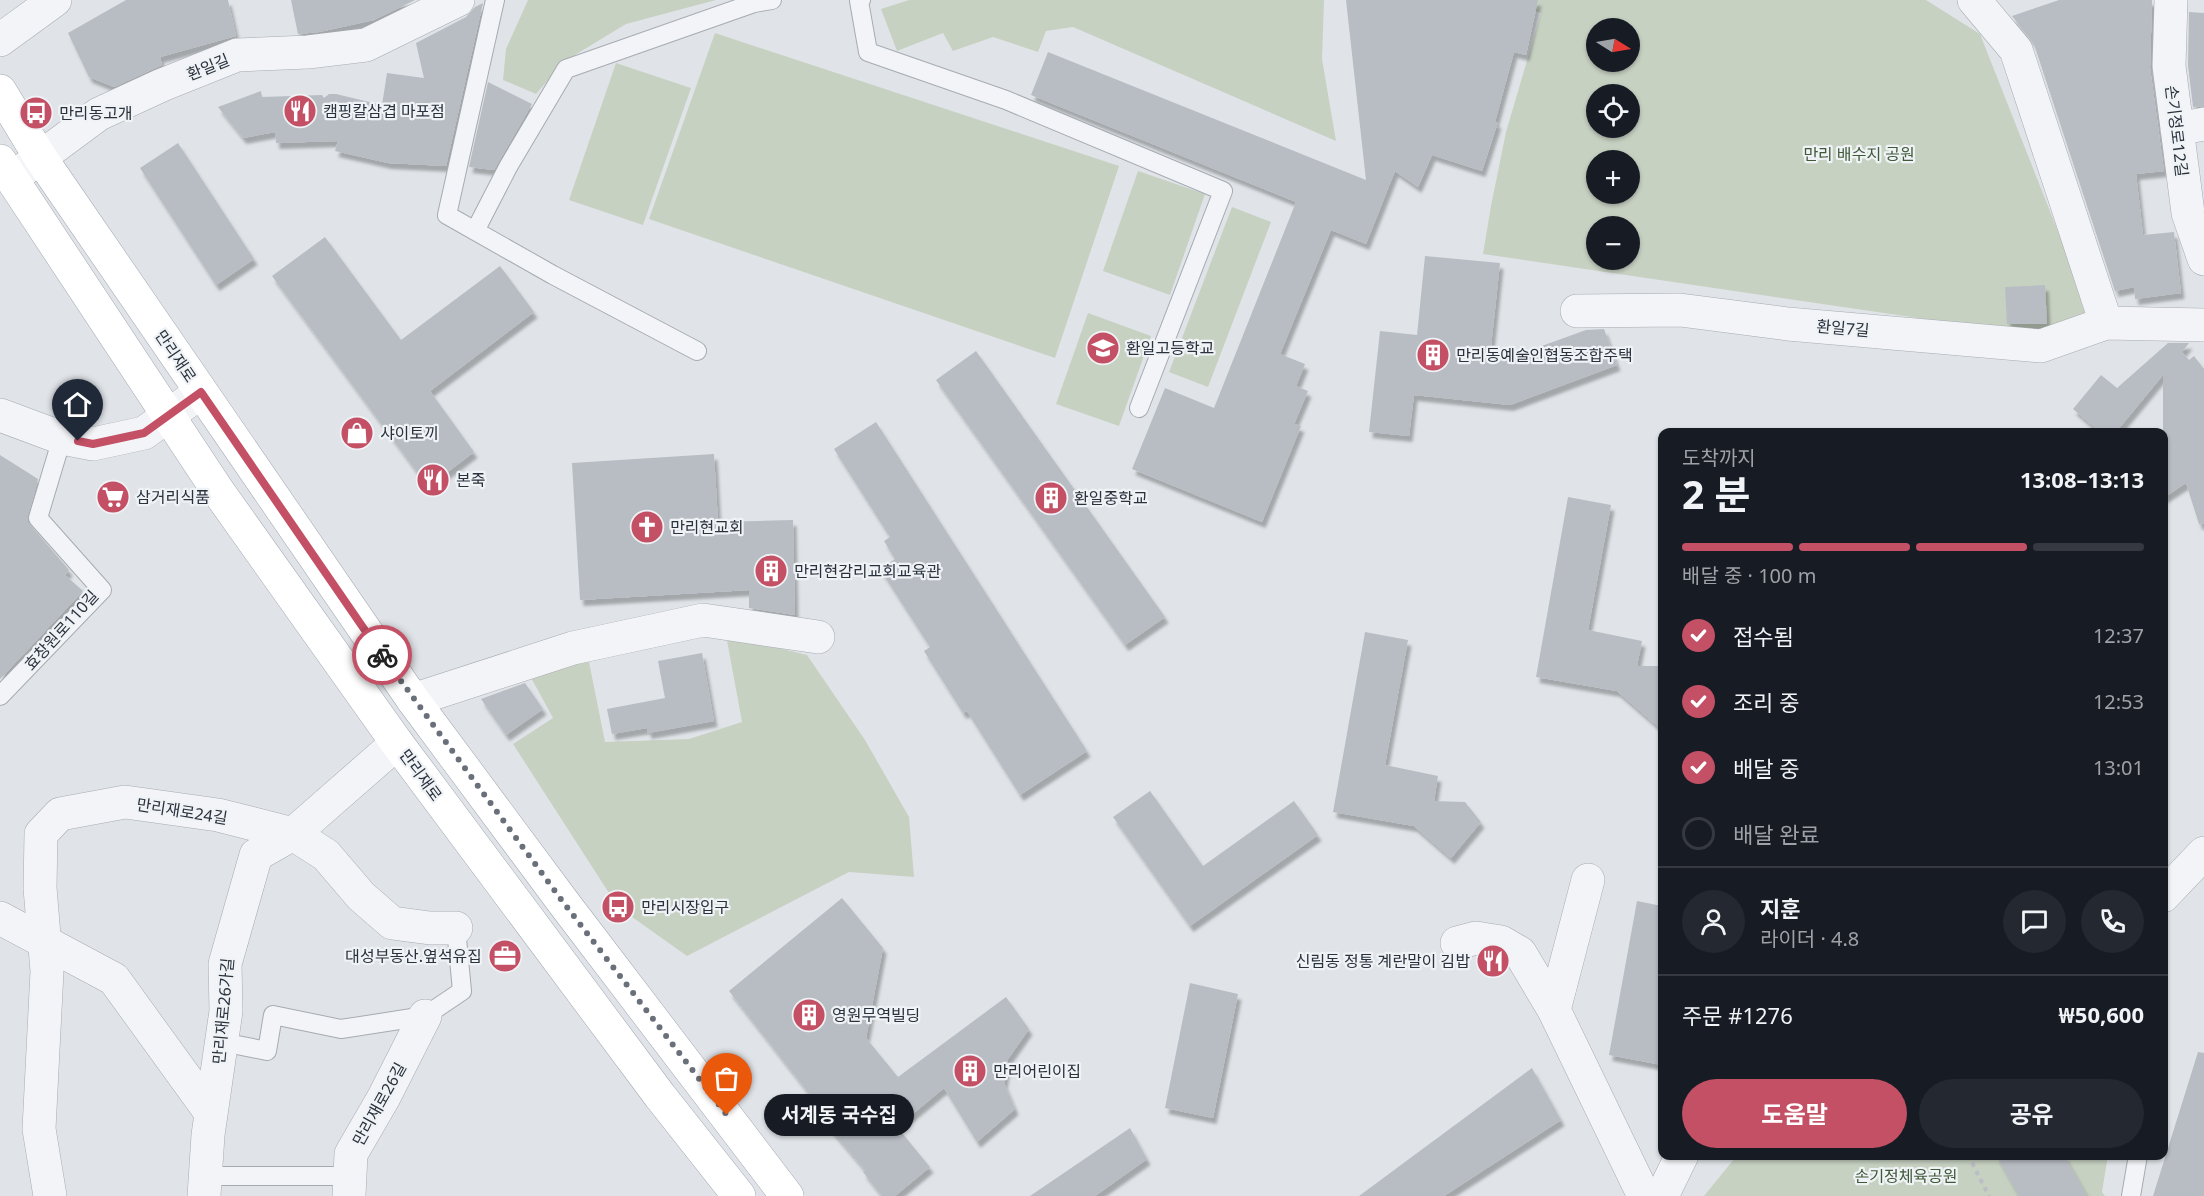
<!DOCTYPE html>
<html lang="ko">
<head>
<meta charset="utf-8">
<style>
  body { margin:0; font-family:"Noto Sans","Noto Sans KR",sans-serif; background:#242831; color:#f1f3f6; height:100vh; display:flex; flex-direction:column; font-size:22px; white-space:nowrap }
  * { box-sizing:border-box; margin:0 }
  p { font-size:20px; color:#9ea1a6 }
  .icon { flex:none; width:33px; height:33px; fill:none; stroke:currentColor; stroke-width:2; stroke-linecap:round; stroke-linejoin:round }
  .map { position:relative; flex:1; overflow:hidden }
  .side { position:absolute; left:1658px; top:428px; width:510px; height:732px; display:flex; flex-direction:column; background:#171b24; border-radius:12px; box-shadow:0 2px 4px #0004 }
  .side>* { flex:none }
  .needle { width:39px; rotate:101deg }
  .controls { position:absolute; left:1586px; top:18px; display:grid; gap:12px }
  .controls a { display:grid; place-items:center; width:54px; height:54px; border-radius:50%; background:#171b24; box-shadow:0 2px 4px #0004; font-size:30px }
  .pin { position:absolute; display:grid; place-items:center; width:51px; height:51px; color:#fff; margin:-62px -26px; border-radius:50% 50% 50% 0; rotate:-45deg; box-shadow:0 0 6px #0007 }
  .pin .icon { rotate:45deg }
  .courier { position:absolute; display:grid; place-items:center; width:60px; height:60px; margin:-30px; border:4px solid #c35065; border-radius:50%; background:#fff; color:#222; box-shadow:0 2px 8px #0007 }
  .bubble { position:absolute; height:42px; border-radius:21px; background:#171b24; box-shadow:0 2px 4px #0004; font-size:20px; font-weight:700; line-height:42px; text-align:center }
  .head em { font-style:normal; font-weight:700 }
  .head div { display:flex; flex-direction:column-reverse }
  .head { display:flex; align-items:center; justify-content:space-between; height:102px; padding:0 24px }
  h1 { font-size:39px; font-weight:700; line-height:45px }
  .bar { display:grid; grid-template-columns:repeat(4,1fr); gap:9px 6px; align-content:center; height:72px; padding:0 24px }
  .bar i { height:8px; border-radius:4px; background:#363941 }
  .bar .current { background:#c35065 }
  .bar p { grid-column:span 4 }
  .line { display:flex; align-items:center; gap:15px; padding:0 24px; border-top:2px solid #363941 }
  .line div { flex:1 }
  .round { display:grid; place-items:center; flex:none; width:63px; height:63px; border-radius:32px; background:#242831 }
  ol { padding:0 24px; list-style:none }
  li { display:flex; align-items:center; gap:18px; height:66px }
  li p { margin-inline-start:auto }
  li .icon { padding:6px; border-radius:50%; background:#c35065; color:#fff; stroke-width:4 }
  li:last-child { color:#9ea1a6 }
  li i { width:33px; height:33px; border:3px solid #363941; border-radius:50% }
  .action { display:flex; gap:12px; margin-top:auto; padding:12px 24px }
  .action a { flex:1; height:69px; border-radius:36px; background:#c35065; color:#fff; font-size:24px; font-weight:700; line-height:69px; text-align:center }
  .action a+a { background:#242831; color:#f1f3f6 }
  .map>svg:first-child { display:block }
  .green { fill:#c7d1c2; fill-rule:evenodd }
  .building { fill:#b8bdc4; filter:url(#shadow) }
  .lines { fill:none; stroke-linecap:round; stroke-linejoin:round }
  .service-casing { stroke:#a6abb2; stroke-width:20 }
  .minor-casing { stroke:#a6abb2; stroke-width:34 }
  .tertiary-casing { stroke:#a6abb2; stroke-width:34 }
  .primary-casing { stroke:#a1a9b3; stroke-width:34 }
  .path { stroke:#bbbec3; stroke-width:4; stroke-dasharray:4.5 4.5; stroke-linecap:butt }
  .service { stroke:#f3f4f7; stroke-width:18 }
  .minor { stroke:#f3f4f7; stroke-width:33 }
  .tertiary { stroke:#f3f4f7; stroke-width:33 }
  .primary { stroke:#fff; stroke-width:33 }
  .done { stroke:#6a707a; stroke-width:6; stroke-dasharray:0 10.8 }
  .route { stroke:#c35065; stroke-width:8 }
  .labels { text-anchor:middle; stroke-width:4.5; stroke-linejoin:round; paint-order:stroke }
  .street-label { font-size:16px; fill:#2a323e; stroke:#f0f3f6 }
  .poi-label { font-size:16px; fill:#2a323e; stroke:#f0f3f6; text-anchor:start }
  .park-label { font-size:16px; fill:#405939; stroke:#f0f3f6 }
</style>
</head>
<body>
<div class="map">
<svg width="2204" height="1196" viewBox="0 0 2204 1196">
  <defs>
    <filter id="shadow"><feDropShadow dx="3.5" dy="6" stdDeviation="1.5" flood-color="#0004"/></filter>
  </defs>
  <rect width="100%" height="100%" fill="#e0e4e8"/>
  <path class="green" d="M 528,0 L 716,0 L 626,24 L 565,61 L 536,94 L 503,80 L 506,49 Z
    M 909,0 L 1324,0 L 1322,59 L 1336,141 L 1073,27 L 1046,31 L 1038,52 L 993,37 L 953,51 L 943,33 L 897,51 L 881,9 Z
    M 1512,0 L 1926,0 L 1980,34 L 2091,315 L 2040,336 L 1483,254 L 1491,206 L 1506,132 L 1541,13 L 1511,4 ZM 1596,28 L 1629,28 L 1629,62 L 1596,62 ZM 1596,94 L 1629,94 L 1629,128 L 1596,128 ZM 1596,160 L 1629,160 L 1629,194 L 1596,194 ZM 1596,226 L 1629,226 L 1629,260 L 1596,260 Z
    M 715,33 L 1119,166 L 1055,358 L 649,219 Z
    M 616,63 L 691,88 L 643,225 L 569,200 Z
    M 1138,171 L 1205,194 L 1170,295 L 1103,271 Z
    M 1232,207 L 1271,222 L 1208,387 L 1169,372 Z
    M 1088,313 L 1151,336 L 1119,426 L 1056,404 Z
    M 726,635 L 807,655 L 865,740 L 909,817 L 914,877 L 849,872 L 687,956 L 618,907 L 513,744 L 553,718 L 529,674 L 587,652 L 605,742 L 689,739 L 742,722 Z
    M 1743,1155 L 2108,1155 L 2102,1192 L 2105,1196 L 1704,1196 L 1734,1159 Z"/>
  <path class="building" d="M 126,0 L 228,0 L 236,36 L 160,57 L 162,65 L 114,87 L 89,77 L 68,33 Z
    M 291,0 L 415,0 L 374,20 L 319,32 L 298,34 Z
    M 1346,0 L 1538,0 L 1526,55 L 1514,52 L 1495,122 L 1498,122 L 1482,171 L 1432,155 L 1418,187 L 1395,171 L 1366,244 L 1331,230 L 1280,354 L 1305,364 L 1296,386 L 1308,391 L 1294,424 L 1301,426 L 1262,522 L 1132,469 L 1165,388 L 1214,408 L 1296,202 L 1031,95 L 1048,52 L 1366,180 Z
    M 2059,0 L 2152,0 L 2150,68 L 2164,171 L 2136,174 L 2143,235 L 2174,232 L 2181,293 L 2135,299 L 2134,287 L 2115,291 L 2034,44 L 2012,16 Z
    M 483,3 L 446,166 L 388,163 L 335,151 L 338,141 L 276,143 L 275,132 L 243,138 L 218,107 L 261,91 L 262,97 L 322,95 L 324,98 L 329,94 L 336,94 L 382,105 L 387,73 L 424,78 L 416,43 L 466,17 L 475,7 Z
    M 2189,12 L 2204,13 L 2204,106 L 2193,107 L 2188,65 Z
    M 488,82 L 532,104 L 494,170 L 469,167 Z
    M 178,143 L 254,259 L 216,285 L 140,168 Z
    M 325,237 L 401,340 L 500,266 L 534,312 L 430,391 L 474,452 L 428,487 L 272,276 Z
    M 1425,256 L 1500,263 L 1489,365 L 1586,330 L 1604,329 L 1617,365 L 1510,405 L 1414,395 L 1409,436 L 1369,432 L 1380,331 L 1417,335 Z
    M 2045,285 L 2047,324 L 2007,324 L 2005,287 Z
    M 2168,343 L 2189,343 L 2182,352 L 2189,360 L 2194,356 L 2204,369 L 2204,523 L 2199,524 L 2186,483 L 2163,498 L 2163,375 L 2116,432 L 2100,432 L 2073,409 L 2101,375 L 2117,388 Z
    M 976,351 L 1165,617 L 1125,645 L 936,380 Z
    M 876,422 L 1087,751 L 1020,795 L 967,711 L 963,713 L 924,651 L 930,647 L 880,569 L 895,559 L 884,541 L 890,537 L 834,449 Z
    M 714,454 L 718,522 L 793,520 L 795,615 L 749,608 L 749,590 L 580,600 L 572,463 Z
    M 0,455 L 38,479 L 27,521 L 69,570 L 65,575 L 83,591 L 0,679 Z
    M 1568,497 L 1611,505 L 1588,630 L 1642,641 L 1637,666 L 1662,666 L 1662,730 L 1617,691 L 1536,677 Z
    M 1365,632 L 1408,640 L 1385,765 L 1438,776 L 1434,801 L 1465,802 L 1481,822 L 1451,858 L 1414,826 L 1333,812 Z
    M 702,653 L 714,721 L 648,733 L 647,728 L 612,734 L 607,709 L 665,698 L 658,661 Z
    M 525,683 L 543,709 L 506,735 L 481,699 Z
    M 1150,791 L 1203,866 L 1294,801 L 1318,835 L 1190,926 L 1113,817 Z
    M 842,898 L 883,948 L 866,1038 L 898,1077 L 1006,997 L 1029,1029 L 1008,1059 L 1004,1083 L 1015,1109 L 977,1142 L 944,1088 L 897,1127 L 930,1167 L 895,1196 L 882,1196 L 863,1172 L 865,1170 L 809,1104 L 814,1100 L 729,991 Z
    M 1637,901 L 1662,906 L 1662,1065 L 1609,1055 Z
    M 1190,983 L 1238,994 L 1213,1118 L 1165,1108 Z
    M 2198,1052 L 2204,1053 L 2204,1196 L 2153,1196 Z
    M 1532,1068 L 1561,1120 L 1444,1196 L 1359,1196 Z
    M 1130,1128 L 1147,1159 L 1095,1196 L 1030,1196 Z
    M 1996,1155 L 2064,1155 L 2087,1196 L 2019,1196 Z"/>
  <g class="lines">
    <defs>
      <path id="service" d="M 495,0 L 447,215 L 553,275 L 697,351
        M 861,0 L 859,1 L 868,52 L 1006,100 L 1223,191 L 1139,408
        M 475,231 L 508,167 L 566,69 L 754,3 L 772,0
        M 0,696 L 102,590 L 38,518 L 62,438
        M 222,1042 L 267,1051 L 273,1015 L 341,1029 L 425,1016 L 462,991 L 456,928
        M 206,1176 L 350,1176
        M 2131,1196 L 2138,1155"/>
      <path id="minor" d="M 1974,0 L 2016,50 L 2106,323 L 2204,325
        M 2171,0 L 2169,66 L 2188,213 L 2204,259
        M 0,40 L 55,0
        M 2177,129 L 2204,124
        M 19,173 L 99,114 L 162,85 L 237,55 L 308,52 L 366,45 L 458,0
        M 1577,311 L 1680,310 L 1788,324 L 2041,346 L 2106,323
        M 0,415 L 62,438 L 93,444 L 144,433 L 201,392
        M 413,700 L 573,648 L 703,620 L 818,637
        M 1588,880 L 1554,1010 L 1644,1196
        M 0,918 L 114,979 L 211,1113
        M 1457,943 L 1476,938 L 1501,942 L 1520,953 L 1554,1010
        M 50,1196 L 39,1129 L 47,971 L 40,888 L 41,834 L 60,814 L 125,802 L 218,815 L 293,834 L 326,855 L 361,896 L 392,923 L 430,928 L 456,928
        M 204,1196 L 208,1135 L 226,1011 L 225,964 L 256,855 L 293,834 L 397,743
        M 349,1196 L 351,1154 L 384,1097 L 425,1016"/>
      <path id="tertiary" d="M 2163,896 L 2204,853
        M 1662,1196 L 1682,1155"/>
      <path id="primary" d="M 0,91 L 40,157 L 413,700 L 563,902 L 787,1196
        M 0,161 L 218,491 L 397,743 L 660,1096 L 739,1196"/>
    </defs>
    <use href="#service" class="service-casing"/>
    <use href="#minor" class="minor-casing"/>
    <use href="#tertiary" class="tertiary-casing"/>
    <use href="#primary" class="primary-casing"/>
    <path class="path" d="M 1968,1155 L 1989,1196"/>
    <use href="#service" class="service"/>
    <use href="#minor" class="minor"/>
    <use href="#tertiary" class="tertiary"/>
    <use href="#primary" class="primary"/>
  </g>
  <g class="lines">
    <path class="done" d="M 382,655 L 563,902 L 727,1115"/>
    <path class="route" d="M 78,441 L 93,444 L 144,433 L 201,392 L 382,655"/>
  </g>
  <defs>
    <symbol id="restaurant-disc" viewBox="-11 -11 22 22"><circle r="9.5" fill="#c35065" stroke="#f0f3f6"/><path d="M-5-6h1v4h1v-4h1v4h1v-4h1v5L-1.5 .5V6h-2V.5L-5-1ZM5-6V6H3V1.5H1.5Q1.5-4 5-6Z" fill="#fff"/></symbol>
    <symbol id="bus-disc" viewBox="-11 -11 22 22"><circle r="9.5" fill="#c35065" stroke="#f0f3f6"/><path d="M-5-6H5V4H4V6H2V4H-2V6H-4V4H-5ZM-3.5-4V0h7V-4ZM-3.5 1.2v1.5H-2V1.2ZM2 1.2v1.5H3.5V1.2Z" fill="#fff"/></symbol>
    <symbol id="school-disc" viewBox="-11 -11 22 22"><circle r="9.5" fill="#c35065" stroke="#f0f3f6"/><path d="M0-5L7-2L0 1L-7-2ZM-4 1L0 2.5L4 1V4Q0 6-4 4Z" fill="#fff"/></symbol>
    <symbol id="building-disc" viewBox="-11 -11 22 22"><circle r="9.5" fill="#c35065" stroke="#f0f3f6"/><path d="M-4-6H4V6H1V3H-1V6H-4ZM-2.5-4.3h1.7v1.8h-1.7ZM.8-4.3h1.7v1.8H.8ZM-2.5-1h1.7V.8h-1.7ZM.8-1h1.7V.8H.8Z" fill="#fff"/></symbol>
    <symbol id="shop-disc" viewBox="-11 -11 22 22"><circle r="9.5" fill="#c35065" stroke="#f0f3f6"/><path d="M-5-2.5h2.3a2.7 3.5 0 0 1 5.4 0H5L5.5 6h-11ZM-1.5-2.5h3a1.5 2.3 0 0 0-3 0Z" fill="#fff"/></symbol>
    <symbol id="supermarket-disc" viewBox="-11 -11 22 22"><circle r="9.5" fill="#c35065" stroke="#f0f3f6"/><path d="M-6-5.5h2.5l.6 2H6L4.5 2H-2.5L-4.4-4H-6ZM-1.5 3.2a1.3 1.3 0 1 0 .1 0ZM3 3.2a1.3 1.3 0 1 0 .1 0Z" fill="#fff"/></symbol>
    <symbol id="church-disc" viewBox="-11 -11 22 22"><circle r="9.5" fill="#c35065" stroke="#f0f3f6"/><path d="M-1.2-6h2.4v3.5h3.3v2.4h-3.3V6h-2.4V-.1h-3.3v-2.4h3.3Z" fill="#fff"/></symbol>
    <symbol id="office-disc" viewBox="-11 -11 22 22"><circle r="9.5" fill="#c35065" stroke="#f0f3f6"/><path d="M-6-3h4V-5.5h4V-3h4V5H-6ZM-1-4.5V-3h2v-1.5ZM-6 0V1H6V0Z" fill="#fff"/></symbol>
  </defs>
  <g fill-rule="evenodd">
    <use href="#restaurant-disc" x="281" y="92" width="38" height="38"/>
    <use href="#bus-disc" x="17" y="94" width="38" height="38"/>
    <use href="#school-disc" x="1084" y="329" width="38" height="38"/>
    <use href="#building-disc" x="1414" y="336" width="38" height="38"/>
    <use href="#shop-disc" x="338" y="414" width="38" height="38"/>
    <use href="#restaurant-disc" x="414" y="461" width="38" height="38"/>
    <use href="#supermarket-disc" x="94" y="478" width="38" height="38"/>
    <use href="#building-disc" x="1032" y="479" width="38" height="38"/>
    <use href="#church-disc" x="628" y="508" width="38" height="38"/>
    <use href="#building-disc" x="752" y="552" width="38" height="38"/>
    <use href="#bus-disc" x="599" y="888" width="38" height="38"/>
    <use href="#office-disc" x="486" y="937" width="38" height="38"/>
    <use href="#restaurant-disc" x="1474" y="942" width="38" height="38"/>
    <use href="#building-disc" x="790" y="996" width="38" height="38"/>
    <use href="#building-disc" x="951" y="1052" width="38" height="38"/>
  </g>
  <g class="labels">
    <g class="street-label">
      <text transform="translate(208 67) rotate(-22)" y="6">환일길</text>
      <text transform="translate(2177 131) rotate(83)" y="6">손기정로12길</text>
      <text transform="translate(1843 328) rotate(5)" y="6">환일7길</text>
      <text transform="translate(176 356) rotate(56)" y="6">만리재로</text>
      <text transform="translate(61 630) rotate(-48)" y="6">효창원로110길</text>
      <text transform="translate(421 775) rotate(54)" y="6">만리재로</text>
      <text transform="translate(182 811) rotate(9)" y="6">만리재로24길</text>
      <text transform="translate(223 1011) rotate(-85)" y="6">만리재로26가길</text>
      <text transform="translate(379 1104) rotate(-61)" y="6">만리재로26길</text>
    </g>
    <g class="poi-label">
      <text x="323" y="117">캠핑칼삼겹 마포점</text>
      <text x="59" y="119">만리동고개</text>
      <text x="1126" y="354">환일고등학교</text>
      <text x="1456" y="361">만리동예술인협동조합주택</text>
      <text x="380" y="439">샤이토끼</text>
      <text x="456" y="486">본죽</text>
      <text x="136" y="503">삼거리식품</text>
      <text x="1074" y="504">환일중학교</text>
      <text x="670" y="533">만리현교회</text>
      <text x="794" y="577">만리현감리교회교육관</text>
      <text x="641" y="913">만리시장입구</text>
      <text x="482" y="962" text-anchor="end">대성부동산.옆석유집</text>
      <text x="1470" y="967" text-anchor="end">신림동 정통 계란말이 김밥</text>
      <text x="832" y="1021">영원무역빌딩</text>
      <text x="993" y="1077">만리어린이집</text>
    </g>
    <g class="park-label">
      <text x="1859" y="160">만리 배수지 공원</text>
      <text x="1906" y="1182">손기정체육공원</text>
    </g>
  </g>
</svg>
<div class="controls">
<a><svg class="needle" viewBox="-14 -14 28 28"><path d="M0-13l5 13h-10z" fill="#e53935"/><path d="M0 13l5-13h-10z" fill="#9ea1a6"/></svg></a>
<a><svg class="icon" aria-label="locate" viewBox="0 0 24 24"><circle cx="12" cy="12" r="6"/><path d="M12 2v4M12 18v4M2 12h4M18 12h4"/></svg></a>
<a>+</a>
<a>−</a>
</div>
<div class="pin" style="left:727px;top:1115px;background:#ea580c"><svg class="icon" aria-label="bag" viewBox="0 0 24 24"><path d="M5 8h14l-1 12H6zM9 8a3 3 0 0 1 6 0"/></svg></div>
<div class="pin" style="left:78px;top:441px;background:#1f2937"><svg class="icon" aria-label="home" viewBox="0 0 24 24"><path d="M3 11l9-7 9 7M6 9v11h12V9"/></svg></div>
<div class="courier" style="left:382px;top:655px"><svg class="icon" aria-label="bike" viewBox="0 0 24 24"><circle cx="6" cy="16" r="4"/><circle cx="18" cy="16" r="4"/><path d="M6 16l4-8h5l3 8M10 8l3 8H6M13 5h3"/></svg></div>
<div class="bubble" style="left:764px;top:1094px;width:150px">서계동 국수집</div>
<section class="side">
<div class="head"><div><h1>2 분</h1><p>도착까지</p></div><em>13:08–13:13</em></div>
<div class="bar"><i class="current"></i><i class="current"></i><i class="current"></i><i></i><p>배달 중 · 100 m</p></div>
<ol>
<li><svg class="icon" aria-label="check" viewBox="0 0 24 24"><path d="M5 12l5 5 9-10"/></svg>접수됨<p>12:37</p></li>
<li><svg class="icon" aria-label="check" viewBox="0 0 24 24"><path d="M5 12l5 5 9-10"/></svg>조리 중<p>12:53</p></li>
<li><svg class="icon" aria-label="check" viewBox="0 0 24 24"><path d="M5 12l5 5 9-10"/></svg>배달 중<p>13:01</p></li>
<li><i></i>배달 완료</li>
</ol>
<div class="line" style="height:108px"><a class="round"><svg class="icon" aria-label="person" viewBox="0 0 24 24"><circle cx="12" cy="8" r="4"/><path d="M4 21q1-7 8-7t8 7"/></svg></a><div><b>지훈</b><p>라이더 · 4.8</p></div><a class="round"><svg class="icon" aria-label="chat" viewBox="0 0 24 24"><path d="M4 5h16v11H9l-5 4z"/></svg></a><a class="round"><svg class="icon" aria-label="phone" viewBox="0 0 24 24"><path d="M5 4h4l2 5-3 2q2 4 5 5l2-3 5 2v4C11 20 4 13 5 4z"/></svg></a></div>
<div class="line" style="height:78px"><div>주문 #1276</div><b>₩50,600</b></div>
<div class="action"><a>도움말</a><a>공유</a></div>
</section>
</div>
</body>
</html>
